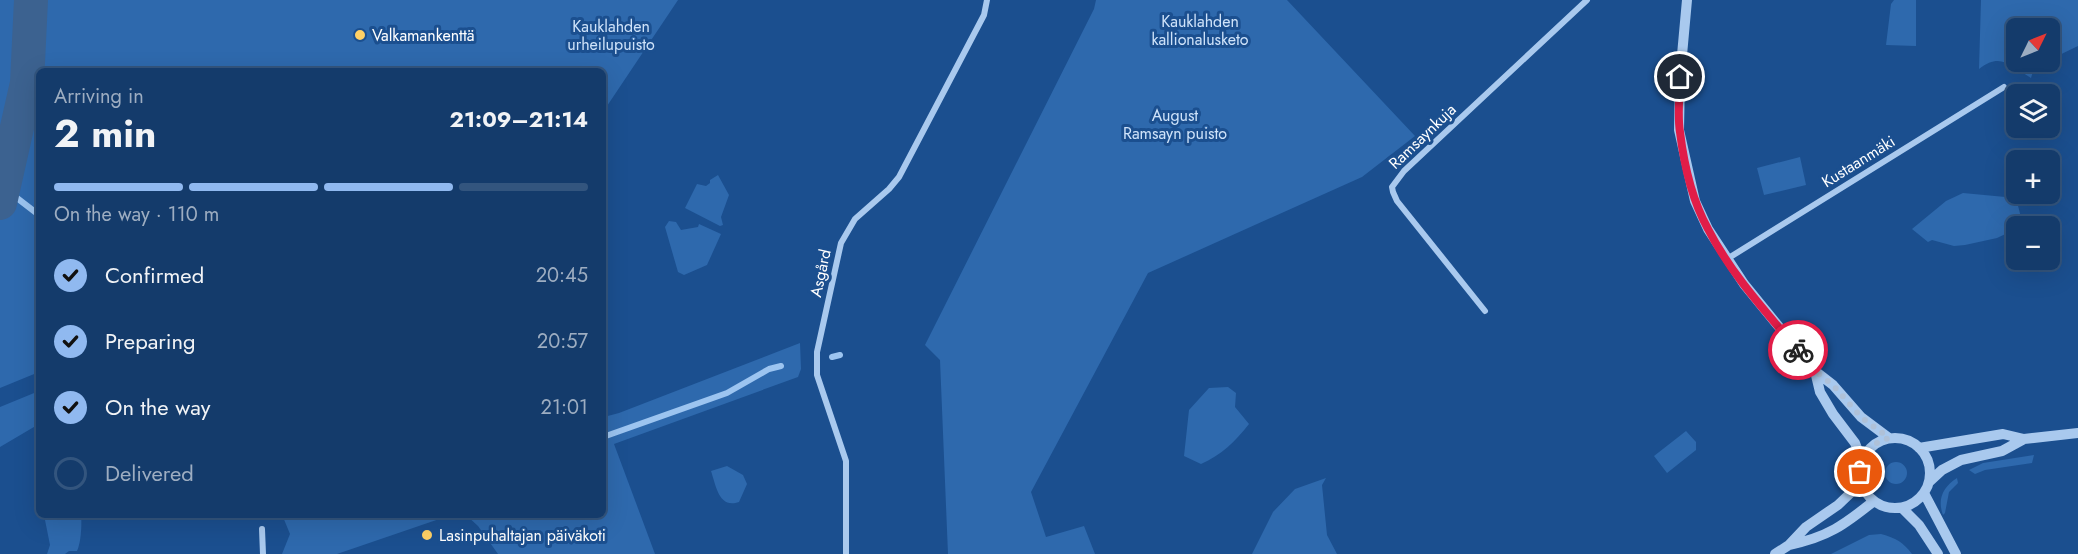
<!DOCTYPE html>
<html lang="en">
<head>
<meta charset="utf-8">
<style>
  body { margin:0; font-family:Jost,sans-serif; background:#214673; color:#f1f3f6; height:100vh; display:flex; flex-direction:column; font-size:22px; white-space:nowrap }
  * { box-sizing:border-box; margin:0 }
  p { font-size:20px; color:#9dadc1 }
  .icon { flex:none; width:33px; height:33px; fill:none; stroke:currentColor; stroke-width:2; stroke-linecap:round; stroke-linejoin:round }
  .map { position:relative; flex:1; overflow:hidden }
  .sheet { position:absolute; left:36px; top:68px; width:570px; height:450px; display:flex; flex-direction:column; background:#143b6b; border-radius:9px; box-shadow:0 6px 24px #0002,0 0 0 2px #33557e }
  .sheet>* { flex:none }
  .needle { width:39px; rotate:47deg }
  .fabs { position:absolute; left:2006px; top:18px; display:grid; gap:12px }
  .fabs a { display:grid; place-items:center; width:54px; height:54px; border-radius:9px; background:#143b6b; box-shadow:0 6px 24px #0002,0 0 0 2px #33557e; font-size:30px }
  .pin { position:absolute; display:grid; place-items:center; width:51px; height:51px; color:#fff; margin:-26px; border:3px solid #fff; border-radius:50%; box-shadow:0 2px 6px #0007 }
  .courier { position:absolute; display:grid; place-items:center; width:60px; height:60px; margin:-30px; border:4px solid #e11d48; border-radius:50%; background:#fff; color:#222; box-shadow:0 2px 8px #0007 }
  .headline em { font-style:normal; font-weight:700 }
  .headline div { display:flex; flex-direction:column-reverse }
  .headline { display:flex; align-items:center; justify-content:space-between; height:102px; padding:0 18px }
  h1 { font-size:39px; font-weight:700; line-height:45px }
  .bar { display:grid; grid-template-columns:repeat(4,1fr); gap:9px 6px; align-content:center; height:72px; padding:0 18px }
  .bar i { height:8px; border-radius:4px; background:#33557e }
  .bar .selected { background:#90b9f0 }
  .bar p { grid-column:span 4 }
  ol { padding:0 18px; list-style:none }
  li { display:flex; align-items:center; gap:18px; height:66px }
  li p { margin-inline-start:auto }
  li .icon { padding:6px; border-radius:50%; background:#90b9f0; color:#111; stroke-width:4 }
  li:last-child { color:#9dadc1 }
  li i { width:33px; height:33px; border:3px solid #33557e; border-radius:50% }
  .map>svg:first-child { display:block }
  .green { fill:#2e69ad }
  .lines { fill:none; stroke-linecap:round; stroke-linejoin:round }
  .stream { stroke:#9cc4f0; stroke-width:6 }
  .river { stroke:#3c6290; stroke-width:34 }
  .minor { stroke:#a9c9ee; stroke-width:6 }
  .tertiary { stroke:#a9c9ee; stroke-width:10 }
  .done { stroke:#afc1d8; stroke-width:6; stroke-dasharray:0 10.8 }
  .route { stroke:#e11d48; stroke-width:8 }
  .poi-dot { fill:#ffd166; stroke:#1b4f8f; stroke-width:2 }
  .labels { text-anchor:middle; stroke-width:6; stroke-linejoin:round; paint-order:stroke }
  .park-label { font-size:16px; fill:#cfe3fa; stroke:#1b4f8f }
  .poi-label { font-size:16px; fill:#fff; stroke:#1b4f8f; text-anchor:start }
  .street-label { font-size:16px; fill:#fff; stroke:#1b4f8f }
</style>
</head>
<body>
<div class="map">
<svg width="2078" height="554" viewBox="0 0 2078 554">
  <rect width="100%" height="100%" fill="#1b4f8f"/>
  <path class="green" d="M 0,0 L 678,0 L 603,112 L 603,70 L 39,70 L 39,372 L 0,388 Z
    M 1096,0 L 1287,0 L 1415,136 L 1362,177 L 1148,273 L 1031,492 L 1046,537 L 1084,526 L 1095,554 L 948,554 L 940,360 L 925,345 L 1094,9 Z
    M 1894,0 L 1916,0 L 1916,46 L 1886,45 L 1891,4 Z
    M 1981,0 L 2078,0 L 2078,46 L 2049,60 L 2049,28 L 2016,28 L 2016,62 L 2046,62 L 2034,68 L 2031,78 C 2010,66 2001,52 1979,69 Z
    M 1800,157 L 1806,185 L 1764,195 L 1757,168 Z
    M 718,175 L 729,195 L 721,217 L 723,225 L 720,226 L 685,208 L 697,184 L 706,186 L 710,183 L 710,180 Z
    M 1963,193 L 2016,198 L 2023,225 L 2016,226 L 2016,229 L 1997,238 L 1965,245 L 1954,246 L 1932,240 L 1928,242 L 1912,229 L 1946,201 Z
    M 669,221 L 676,222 L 681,230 L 698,227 L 699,224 L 721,234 L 707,265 L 684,275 L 678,272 L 665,227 Z
    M 800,343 L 801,369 L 798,377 L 614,444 L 655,554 L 498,554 L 478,526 L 466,515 L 603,514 L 603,414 L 604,417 L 619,413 Z
    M 1228,387 L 1236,393 L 1235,407 L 1249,424 C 1235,442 1221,455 1201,464 L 1184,456 L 1189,410 L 1209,388 Z
    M 39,391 L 39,424 L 0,447 L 0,407 Z
    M 1686,431 L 1696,442 L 1696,450 L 1667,473 L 1654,456 Z
    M 2034,455 L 2032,463 L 1985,470 L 1975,474 L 1969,470 L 1983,463 Z
    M1885 473a11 11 0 1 1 22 0a11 11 0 1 1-22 0Z
    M 727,466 L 743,475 L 747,484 L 739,502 C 719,509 716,486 711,471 Z
    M 1326,478 L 1322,485 L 1327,535 L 1337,554 L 1252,554 L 1273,512 L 1295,489 Z
    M 1957,478 L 1958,483 L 1949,492 L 1945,513 L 1943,515 C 1937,499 1943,487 1957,478 Z
    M 44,515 L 81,515 C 82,524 81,543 77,551 L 69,551 L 65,554 L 47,554 L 50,545 Z
    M 279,515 L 279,514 L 451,515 L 337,554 L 282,554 L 290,534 L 283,517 Z
    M 1881,534 C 1896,538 1903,542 1912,554 L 1831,554 L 1869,535 Z"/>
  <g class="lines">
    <path class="stream" d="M 4,188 L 39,215
      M 832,357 L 840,355
      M 603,437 L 727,393 L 769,369 L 781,366"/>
    <path class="river" d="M 0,203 L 27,83 L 31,0"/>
    <path class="minor" d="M 1727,259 L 2004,87
      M 1485,311 L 1397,201 L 1393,192 L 1392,187 L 1404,171 L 1587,0
      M 262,529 L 263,554
      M 846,554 L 846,461 L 817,375 L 817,352 L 841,243 L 855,219 L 889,189 L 899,177 L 984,15 L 987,0"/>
    <path class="tertiary" d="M 1687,0 L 1680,77 L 1679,130 L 1695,201 L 1708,229 L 1744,284 L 1815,371 L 1833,385 L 1861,417 L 1889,438
      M 1815,371 L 1820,392 L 1833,414 L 1855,443 L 1862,461
      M1860 473a35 35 0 1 1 70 0a35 35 0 1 1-70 0Z
      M 1919,448 L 2003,434 L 2024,439
      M 1929,482 L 1942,470 L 1961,460 L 2002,451 L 2024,439 L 2078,433
      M 1924,493 L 1956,554
      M 1902,508 L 1919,525 L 1938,554
      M 1789,545 C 1828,537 1844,525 1874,501
      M 1775,554 L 1789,545 L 1806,527 L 1838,505 L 1861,483"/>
  </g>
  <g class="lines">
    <path class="done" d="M 1798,350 L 1815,371 L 1833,385 L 1861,417 L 1889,438 C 1871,443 1863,454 1860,472"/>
    <path class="route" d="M 1680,77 C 1680,95 1677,114 1680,132 C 1684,165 1692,200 1708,229 C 1731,274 1766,312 1798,350"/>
  </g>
  <g class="poi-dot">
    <circle cx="360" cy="35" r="6"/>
    <circle cx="427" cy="535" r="6"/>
  </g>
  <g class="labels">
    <g class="park-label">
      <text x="1200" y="27">Kauklahden<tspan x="1200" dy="18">kallionalusketo</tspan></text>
      <text x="611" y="32">Kauklahden<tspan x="611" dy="18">urheilupuisto</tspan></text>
      <text x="1175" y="121">August<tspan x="1175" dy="18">Ramsayn puisto</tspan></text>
    </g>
    <g class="poi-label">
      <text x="372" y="41">Valkamankenttä</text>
      <text x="439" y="541">Lasinpuhaltajan päiväkoti</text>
    </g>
    <g class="street-label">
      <text transform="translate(1422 136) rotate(-44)" y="6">Ramsaynkuja</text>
      <text transform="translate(1858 161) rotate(-32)" y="6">Kustaanmäki</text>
      <text transform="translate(820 273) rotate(-78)" y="6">Asgård</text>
    </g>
  </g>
</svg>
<div class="fabs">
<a><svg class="needle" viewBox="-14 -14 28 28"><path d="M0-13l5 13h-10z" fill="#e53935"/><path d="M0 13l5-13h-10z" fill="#9dadc1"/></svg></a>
<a><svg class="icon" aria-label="layers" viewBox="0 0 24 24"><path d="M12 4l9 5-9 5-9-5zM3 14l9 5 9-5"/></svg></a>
<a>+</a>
<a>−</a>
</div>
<div class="pin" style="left:1860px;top:472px;background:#ea580c"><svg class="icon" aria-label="bag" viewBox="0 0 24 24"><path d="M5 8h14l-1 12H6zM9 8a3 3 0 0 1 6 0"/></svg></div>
<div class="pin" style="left:1680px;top:77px;background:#1f2937"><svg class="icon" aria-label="home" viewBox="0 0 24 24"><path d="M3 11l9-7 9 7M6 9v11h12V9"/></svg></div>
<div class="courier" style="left:1798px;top:350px"><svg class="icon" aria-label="bike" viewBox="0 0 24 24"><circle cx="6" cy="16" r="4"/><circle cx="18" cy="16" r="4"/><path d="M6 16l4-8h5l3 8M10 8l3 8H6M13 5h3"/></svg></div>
<section class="sheet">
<div class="headline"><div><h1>2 min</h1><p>Arriving in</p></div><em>21:09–21:14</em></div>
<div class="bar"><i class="selected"></i><i class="selected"></i><i class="selected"></i><i></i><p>On the way · 110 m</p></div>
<ol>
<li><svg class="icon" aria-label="check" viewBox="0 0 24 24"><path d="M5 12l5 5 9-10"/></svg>Confirmed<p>20:45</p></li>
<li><svg class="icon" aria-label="check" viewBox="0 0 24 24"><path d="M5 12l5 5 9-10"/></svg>Preparing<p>20:57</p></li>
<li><svg class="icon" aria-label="check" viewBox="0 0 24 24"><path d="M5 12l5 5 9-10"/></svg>On the way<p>21:01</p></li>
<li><i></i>Delivered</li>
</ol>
</section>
</div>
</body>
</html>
